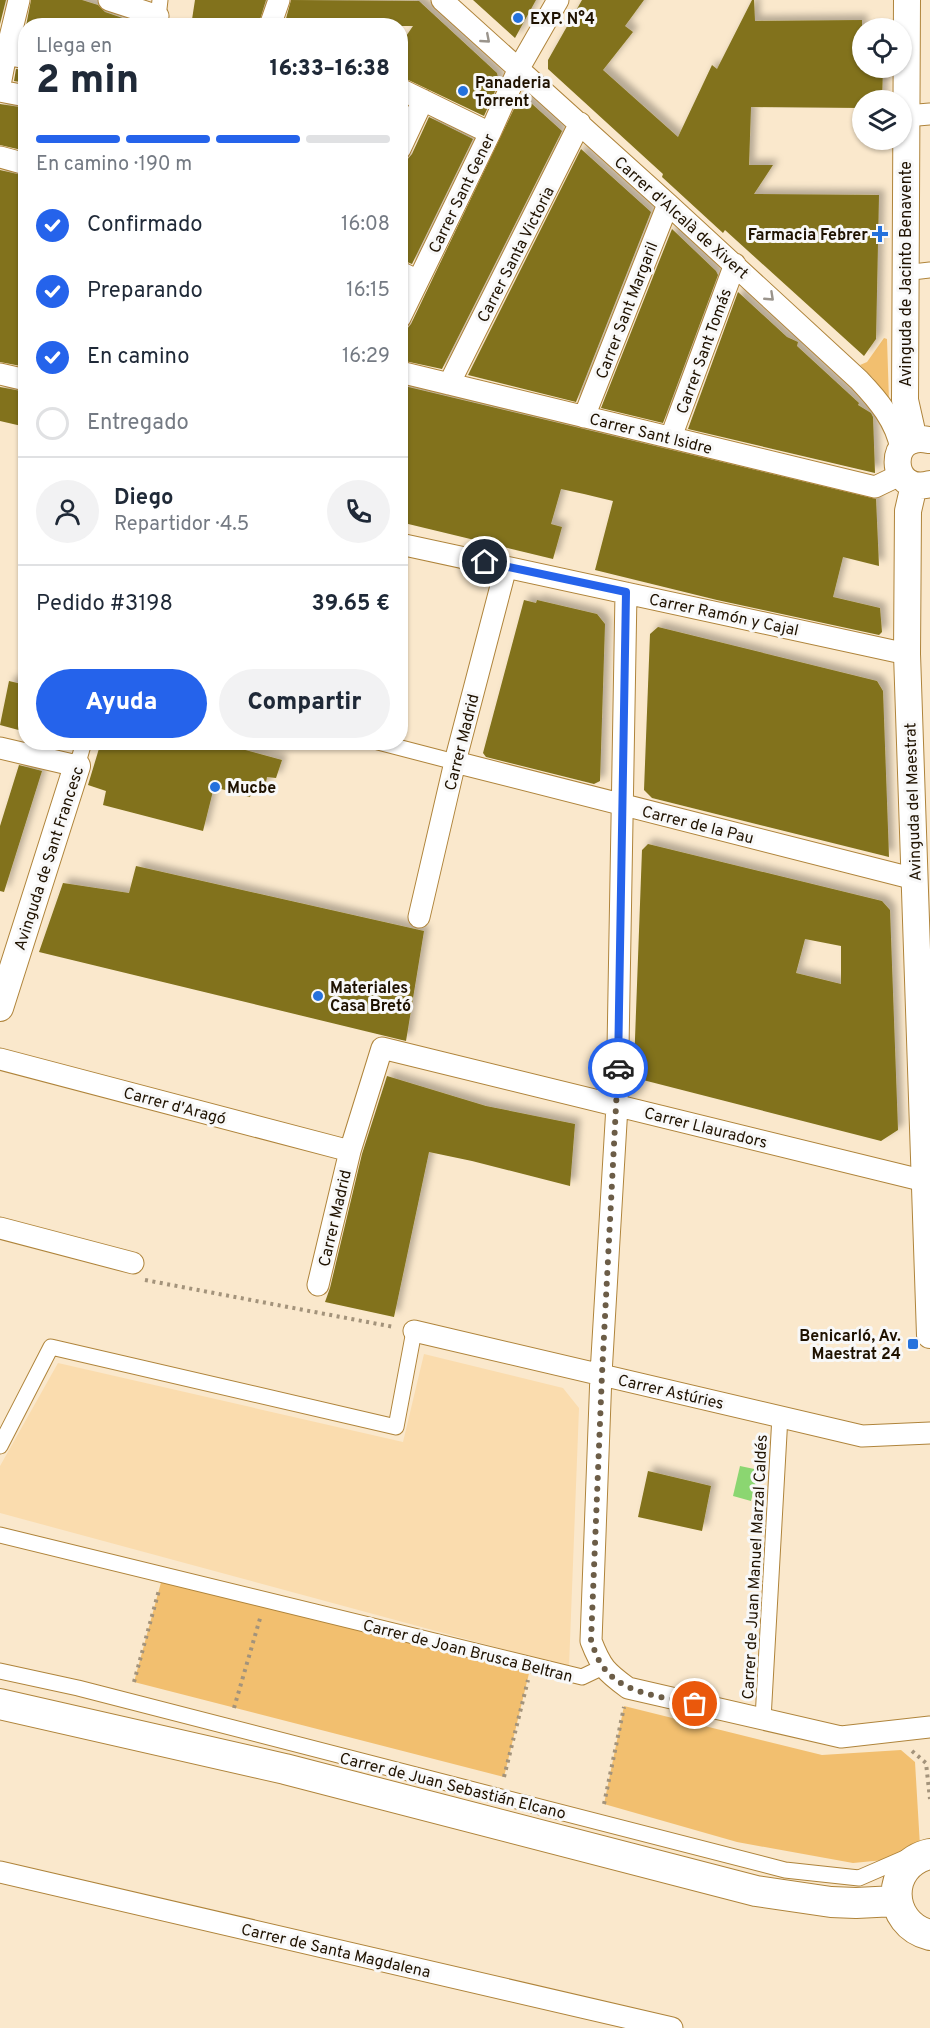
<!DOCTYPE html>
<html lang="es">
<head>
<meta charset="utf-8">
<style>
  body { margin:0; font-family:Overpass,sans-serif; background:#f2f2f3; color:#1f2937; height:100vh; display:flex; flex-direction:column; font-size:22px; white-space:nowrap }
  * { box-sizing:border-box; margin:0 }
  p { font-size:20px; color:#747a83 }
  .icon { flex:none; width:33px; height:33px; fill:none; stroke:currentColor; stroke-width:2; stroke-linecap:round; stroke-linejoin:round }
  .map { position:relative; flex:1; overflow:hidden }
  .details { position:absolute; left:18px; top:18px; width:390px; height:732px; display:flex; flex-direction:column; background:#fff; border-radius:24px; box-shadow:0 2px 4px #0004 }
  .details>* { flex:none }
  .buttons { position:absolute; left:852px; top:18px; display:grid; gap:12px }
  .buttons a { display:grid; place-items:center; width:60px; height:60px; border-radius:50%; background:#fff; box-shadow:0 2px 4px #0004; font-size:30px }
  .pin { position:absolute; display:grid; place-items:center; width:51px; height:51px; color:#fff; margin:-26px; border:3px solid #fff; border-radius:50%; box-shadow:0 2px 6px #0007 }
  .courier { position:absolute; display:grid; place-items:center; width:60px; height:60px; margin:-30px; border:4px solid #2563eb; border-radius:50%; background:#fff; color:#222; box-shadow:0 2px 8px #0007 }
  .summary em { font-style:normal; font-weight:800 }
  .summary div { display:flex; flex-direction:column-reverse }
  .summary { display:flex; align-items:center; justify-content:space-between; height:102px; padding:0 18px }
  h1 { font-size:39px; font-weight:800; line-height:45px }
  .bar { display:grid; grid-template-columns:repeat(4,1fr); gap:9px 6px; align-content:center; height:72px; padding:0 18px }
  .bar i { height:8px; border-radius:4px; background:#e0e1e3 }
  .bar .current { background:#2563eb }
  .bar p { grid-column:span 4 }
  .line { display:flex; align-items:center; gap:15px; padding:0 18px; border-top:2px solid #e0e1e3 }
  .line div { flex:1 }
  .round { display:grid; place-items:center; flex:none; width:63px; height:63px; border-radius:32px; background:#f2f2f3 }
  ol { padding:0 18px; list-style:none }
  li { display:flex; align-items:center; gap:18px; height:66px }
  li p { margin-inline-start:auto }
  li .icon { padding:6px; border-radius:50%; background:#2563eb; color:#fff; stroke-width:4 }
  li:last-child { color:#747a83 }
  li i { width:33px; height:33px; border:3px solid #e0e1e3; border-radius:50% }
  .button { display:flex; gap:12px; margin-top:auto; padding:12px 18px }
  .button a { flex:1; height:69px; border-radius:36px; background:#2563eb; color:#fff; font-size:24px; font-weight:800; line-height:69px; text-align:center }
  .button a+a { background:#f2f2f3; color:#1f2937 }
  .map>svg:first-child { display:block }
  .built { fill:#fadcae }
  .green { fill:#f2bf6f }
  .water { fill:#8bd671 }
  .building { fill:#82721b; fill-rule:evenodd; filter:url(#shadow) }
  .lines { fill:none; stroke-linecap:round; stroke-linejoin:round }
  .pedestrian-casing { stroke:#af843b; stroke-width:17 }
  .minor-casing { stroke:#af843b; stroke-width:23 }
  .tertiary-casing { stroke:#af843b; stroke-width:28 }
  .secondary-casing { stroke:#af843b; stroke-width:32 }
  .path { stroke:#a3937b; stroke-width:4; stroke-dasharray:3 4.5; stroke-linecap:butt }
  .pedestrian { stroke:#fff; stroke-width:15 }
  .minor { stroke:#fff; stroke-width:21 }
  .tertiary { stroke:#fff; stroke-width:26 }
  .secondary { stroke:#fff; stroke-width:30 }
  .oneway { stroke:#9a948c }
  .done { stroke:#6c5d47; stroke-width:6; stroke-dasharray:0 10.8 }
  .route { stroke:#2563eb; stroke-width:8 }
  .poi-dot { fill:#2471dd; stroke:#f8f8f8; stroke-width:2 }
  .labels { text-anchor:middle; stroke-width:6; stroke-linejoin:round; paint-order:stroke }
  .poi-label { font-size:16px; font-weight:bold; fill:#1f1200; stroke:#f8f8f8; text-anchor:start }
  .street-label { font-size:16px; fill:#1f1200; stroke:#f8f8f8 }
</style>
</head>
<body>
<div class="map">
<svg width="930" height="2028" viewBox="0 0 930 2028">
  <defs>
    <filter id="shadow"><feDropShadow dx="5.5" dy="-5.5" stdDeviation="3" flood-color="#0004"/></filter>
  </defs>
  <rect width="100%" height="100%" fill="#fae8cc"/>
  <path class="built" d="M 424,1354 L 563,1388 L 579,1408 L 569,1667 L 0,1513 L 0,1466 L 58,1363 L 403,1442 Z"/>
  <path class="green" d="M 884,338 L 887,339 L 889,401 L 873,378 L 860,365 L 867,362 Z
    M 163,1575 L 531,1665 L 504,1777 L 134,1682 Z
    M 624,1706 L 822,1755 L 901,1750 L 915,1762 L 920,1846 L 905,1858 L 853,1863 L 737,1842 L 604,1804 Z"/>
  <path class="water" d="M 740,1466 L 759,1470 L 751,1501 L 733,1496 Z"/>
  <path class="building" d="M 0,0 L 6,0 L 0,24 Z
    M 31,0 L 82,0 L 98,5 L 105,12 L 146,26 L 26,26 Z
    M 195,0 L 266,0 L 258,26 L 191,26 Z
    M 291,0 L 419,1 L 497,73 L 499,82 L 484,116 L 400,76 L 400,45 L 413,26 L 284,26 Z
    M 473,0 L 536,0 L 515,38 Z
    M 582,0 L 644,0 L 625,26 L 633,32 L 603,70 L 678,137 L 712,65 L 717,69 L 752,0 L 754,0 L 755,21 L 862,20 L 862,68 L 883,68 L 882,100 L 862,100 L 862,108 L 751,107 L 749,165 L 773,165 L 754,194 L 879,195 L 876,339 L 864,356 L 725,230 L 723,233 L 662,177 L 663,174 L 652,164 L 548,69 L 548,60 Z
    M 16,69 L 26,70 L 26,83 L 14,81 Z
    M 521,94 L 562,131 L 442,369 L 400,360 L 400,331 L 407,329 L 411,324 Z
    M 0,104 L 26,108 L 26,151 L 0,145 Z
    M 429,117 L 473,139 L 412,264 L 400,259 L 400,162 L 407,160 L 412,154 Z
    M 581,149 L 651,212 L 576,402 L 468,375 Z
    M 0,170 L 26,176 L 26,367 L 0,362 Z
    M 672,229 L 716,271 L 718,275 L 663,423 L 601,408 Z
    M 738,292 L 787,337 L 798,342 L 797,346 L 859,403 L 858,405 L 871,413 L 873,417 L 875,473 L 688,429 Z
    M 400,385 L 876,499 L 879,566 L 843,557 L 833,597 L 880,608 L 882,632 L 879,635 L 717,600 L 595,570 L 613,501 L 584,494 L 561,489 L 551,524 L 562,527 L 553,559 L 400,522 Z
    M 0,387 L 26,392 L 26,427 L 0,421 Z
    M 524,600 L 536,603 L 537,600 L 597,614 L 605,624 L 600,781 L 594,784 L 486,757 L 483,753 Z
    M 658,627 L 877,681 L 883,691 L 889,857 L 652,798 L 644,790 L 650,634 Z
    M 9,681 L 26,685 L 26,732 L 0,725 Z
    M 101,742 L 216,742 L 282,760 L 276,778 L 267,777 L 265,788 L 254,784 L 250,797 L 214,787 L 203,831 L 103,805 L 106,791 L 88,785 Z
    M 19,765 L 42,771 L 4,892 L 0,891 L 0,826 Z
    M 648,844 L 882,901 L 890,910 L 898,1130 L 881,1141 L 643,1080 L 634,1066 L 642,850 ZM 805,939 L 841,946 L 841,984 L 796,973 Z
    M 136,866 L 424,931 L 406,1041 L 39,952 L 63,883 L 129,893 Z
    M 387,1076 L 486,1106 L 575,1124 L 570,1186 L 472,1161 L 429,1152 L 394,1317 L 325,1302 L 330,1288 L 362,1154 Z
    M 648,1471 L 711,1486 L 702,1531 L 638,1517 Z"/>
  <g class="lines">
    <defs>
      <path id="pedestrian" d="M 157,26 L 160,0
        M 904,273 L 930,270
        M 378,742 L 455,762
        M 77,766 L 84,742
        M 0,1446 L 51,1347 L 396,1427 L 414,1331
        M 0,1535 L 582,1677 L 603,1667
        M 0,1671 L 78,1688 L 785,1870 L 859,1878 L 905,1858
        M 763,1719 L 780,1416"/>
      <path id="minor" d="M 19,0 L 6,54 L 26,58
        M 109,0 L 158,16
        M 442,0 L 668,204 L 859,380 C 878,400 896,421 901,449
        M 270,26 L 279,0
        M 0,85 L 6,54
        M 400,89 L 490,133
        M 0,91 L 26,96
        M 906,116 L 930,114
        M 400,149 L 423,100
        M 0,157 L 26,164
        M 400,272 L 418,281
        M 400,318 L 490,133 L 519,68 L 558,0
        M 400,372 L 875,487 L 900,475
        M 0,374 L 26,380
        M 449,384 L 580,123
        M 584,417 L 668,204
        M 671,437 L 735,264
        M 400,544 L 907,654
        M 626,593 L 617,1106 L 601,1374 L 591,1641 C 601,1667 606,1672 628,1688 L 841,1737 L 930,1727
        M 0,748 L 77,766
        M 455,762 L 915,879
        M 419,917 L 455,762 L 506,567
        M 0,1059 L 350,1151
        M 0,1228 L 133,1263
        M 318,1285 L 350,1151 L 382,1048 L 925,1181 L 930,1180
        M 414,1331 L 862,1436 L 930,1433
        M 0,1872 L 672,2028"/>
      <path id="tertiary" d="M 907,0 L 905,400 L 914,440
        M 929,440 C 886,430 888,496 930,484
        M 914,485 L 908,511 L 907,654 L 930,1335
        M 0,1008 L 77,766"/>
      <path id="secondary" d="M 0,1704 L 285,1769 L 756,1891 L 831,1902 L 856,1903 L 896,1901
        M 930,1854 C 885,1864 886,1924 930,1935"/>
    </defs>
    <use href="#pedestrian" class="pedestrian-casing"/>
    <use href="#minor" class="minor-casing"/>
    <use href="#tertiary" class="tertiary-casing"/>
    <use href="#secondary" class="secondary-casing"/>
    <path class="path" d="M 145,1280 L 394,1327
      M 134,1682 L 159,1590
      M 234,1708 L 261,1615
      M 912,1751 L 926,1763 L 930,1799
      M 504,1777 L 528,1680
      M 604,1804 L 624,1707"/>
    <use href="#pedestrian" class="pedestrian"/>
    <use href="#minor" class="minor"/>
    <use href="#tertiary" class="tertiary"/>
    <use href="#secondary" class="secondary"/>
  </g>
  <defs><path id="oneway-chevron" d="M-2-3.5L2.5 0L-2 3.5" fill="none" stroke-width="1.6" stroke-linecap="round" stroke-linejoin="round" transform="scale(1.5)"/></defs>
  <g class="oneway">
    <use href="#oneway-chevron" transform="translate(486 39) rotate(41)"/>
    <use href="#oneway-chevron" transform="translate(770 297) rotate(43)"/>
  </g>
  <g class="lines">
    <path class="done" d="M 618,1068 L 602,1374 L 591,1641 C 594,1648 596,1656 600,1662 C 619,1695 662,1696 695,1704"/>
    <path class="route" d="M 485,562 L 626,592 L 618,1068"/>
  </g>
  <g class="poi-dot">
    <circle cx="518" cy="18" r="6"/>
    <circle cx="463" cy="91" r="6"/>
    <path d="M877 225h6v6h6v6h-6v6h-6v-6h-6v-6h6z"/>
    <circle cx="215" cy="787" r="6"/>
    <circle cx="318" cy="996" r="6"/>
    <rect x="907" y="1338" width="12" height="12" rx="3"/>
  </g>
  <g class="labels">
    <g class="poi-label">
      <text x="530" y="24">EXP. N°4</text>
      <text x="475" y="88">Panaderia<tspan x="475" dy="18">Torrent</tspan></text>
      <text x="868" y="240" text-anchor="end">Farmacia Febrer</text>
      <text x="227" y="793">Mucbe</text>
      <text x="330" y="993">Materiales<tspan x="330" dy="18">Casa Bretó</tspan></text>
      <text x="901" y="1341" text-anchor="end">Benicarló, Av.<tspan x="901" dy="18">Maestrat 24</tspan></text>
    </g>
    <g class="street-label">
      <text transform="translate(461 193) rotate(-64)" y="6">Carrer Sant Gener</text>
      <text transform="translate(682 217) rotate(42)" y="6">Carrer d'Alcalà de Xivert</text>
      <text transform="translate(515 254) rotate(-63)" y="6">Carrer Santa Victoria</text>
      <text transform="translate(905 274) rotate(-90)" y="6">Avinguda de Jacinto Benavente</text>
      <text transform="translate(626 310) rotate(-69)" y="6">Carrer Sant Margaril</text>
      <text transform="translate(703 351) rotate(-70)" y="6">Carrer Sant Tomás</text>
      <text transform="translate(651 433) rotate(14)" y="6">Carrer Sant Isidre</text>
      <text transform="translate(724 614) rotate(12)" y="6">Carrer Ramón y Cajal</text>
      <text transform="translate(461 742) rotate(-76)" y="6">Carrer Madrid</text>
      <text transform="translate(912 802) rotate(-92)" y="6">Avinguda del Maestrat</text>
      <text transform="translate(698 824) rotate(14)" y="6">Carrer de la Pau</text>
      <text transform="translate(48 858) rotate(-72)" y="6">Avinguda de Sant Francesc</text>
      <text transform="translate(175 1105) rotate(15)" y="6">Carrer d'Aragó</text>
      <text transform="translate(706 1127) rotate(14)" y="6">Carrer Llauradors</text>
      <text transform="translate(334 1218) rotate(-77)" y="6">Carrer Madrid</text>
      <text transform="translate(671 1391) rotate(13)" y="6">Carrer Astúries</text>
      <text transform="translate(754 1567) rotate(-87)" y="6">Carrer de Juan Manuel Marzal Caldés</text>
      <text transform="translate(468 1650) rotate(14)" y="6">Carrer de Joan Brusca Beltran</text>
      <text transform="translate(453 1785) rotate(14)" y="6">Carrer de Juan Sebastián Elcano</text>
      <text transform="translate(336 1950) rotate(13)" y="6">Carrer de Santa Magdalena</text>
    </g>
  </g>
</svg>
<div class="buttons">
<a><svg class="icon" aria-label="locate" viewBox="0 0 24 24"><circle cx="12" cy="12" r="6"/><path d="M12 2v4M12 18v4M2 12h4M18 12h4"/></svg></a>
<a><svg class="icon" aria-label="layers" viewBox="0 0 24 24"><path d="M12 4l9 5-9 5-9-5zM3 14l9 5 9-5"/></svg></a>
</div>
<div class="pin" style="left:695px;top:1704px;background:#ea580c"><svg class="icon" aria-label="bag" viewBox="0 0 24 24"><path d="M5 8h14l-1 12H6zM9 8a3 3 0 0 1 6 0"/></svg></div>
<div class="pin" style="left:485px;top:562px;background:#1f2937"><svg class="icon" aria-label="home" viewBox="0 0 24 24"><path d="M3 11l9-7 9 7M6 9v11h12V9"/></svg></div>
<div class="courier" style="left:618px;top:1068px"><svg class="icon" aria-label="car" viewBox="0 0 24 24"><path d="M5 17H2v-5l4-1 3-4h7l3 4 3 1v5h-3M9 17h6M6 11h13"/><circle cx="7" cy="17" r="2"/><circle cx="17" cy="17" r="2"/></svg></div>
<section class="details">
<div class="summary"><div><h1>2 min</h1><p>Llega en</p></div><em>16:33–16:38</em></div>
<div class="bar"><i class="current"></i><i class="current"></i><i class="current"></i><i></i><p>En camino · 190 m</p></div>
<ol>
<li><svg class="icon" aria-label="check" viewBox="0 0 24 24"><path d="M5 12l5 5 9-10"/></svg>Confirmado<p>16:08</p></li>
<li><svg class="icon" aria-label="check" viewBox="0 0 24 24"><path d="M5 12l5 5 9-10"/></svg>Preparando<p>16:15</p></li>
<li><svg class="icon" aria-label="check" viewBox="0 0 24 24"><path d="M5 12l5 5 9-10"/></svg>En camino<p>16:29</p></li>
<li><i></i>Entregado</li>
</ol>
<div class="line" style="height:108px"><a class="round"><svg class="icon" aria-label="person" viewBox="0 0 24 24"><circle cx="12" cy="8" r="4"/><path d="M4 21q1-7 8-7t8 7"/></svg></a><div><b>Diego</b><p>Repartidor · 4.5</p></div><a class="round"><svg class="icon" aria-label="phone" viewBox="0 0 24 24"><path d="M5 4h4l2 5-3 2q2 4 5 5l2-3 5 2v4C11 20 4 13 5 4z"/></svg></a></div>
<div class="line" style="height:78px"><div>Pedido #3198</div><b>39.65 €</b></div>
<div class="button"><a>Ayuda</a><a>Compartir</a></div>
</section>
</div>
</body>
</html>
